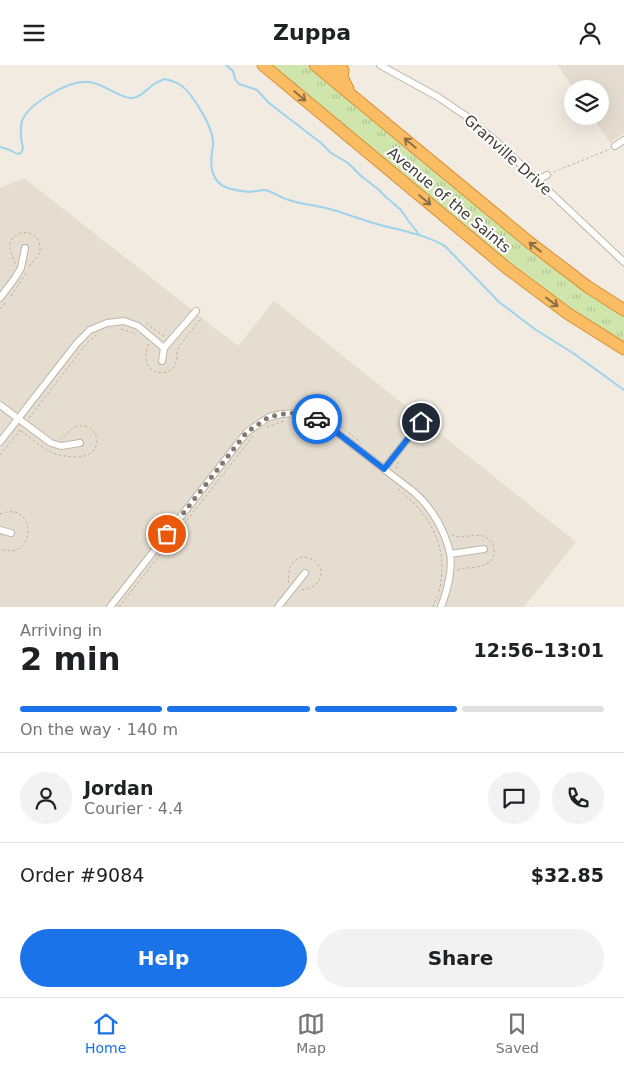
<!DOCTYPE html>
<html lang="en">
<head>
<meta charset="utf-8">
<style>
  body { margin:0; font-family:"DejaVu Sans",sans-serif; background:#f2f2f2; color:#202124; height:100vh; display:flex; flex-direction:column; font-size:19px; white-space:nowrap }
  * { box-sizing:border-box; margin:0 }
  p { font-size:16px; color:#757577 }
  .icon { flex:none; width:28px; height:28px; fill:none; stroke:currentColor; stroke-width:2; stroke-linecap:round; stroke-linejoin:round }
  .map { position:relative; height:542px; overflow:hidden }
  .drawer { display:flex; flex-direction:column; background:#fff; flex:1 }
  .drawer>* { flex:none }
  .buttons { position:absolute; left:564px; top:15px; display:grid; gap:10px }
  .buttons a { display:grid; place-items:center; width:45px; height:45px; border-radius:50%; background:#fff; box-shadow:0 5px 20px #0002; font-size:25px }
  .pin { position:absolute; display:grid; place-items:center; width:42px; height:42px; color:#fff; margin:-21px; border:2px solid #fff; border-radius:50%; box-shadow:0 1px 5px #0007 }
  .courier { position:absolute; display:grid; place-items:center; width:50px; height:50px; margin:-25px; border:4px solid #1a73e8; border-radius:50%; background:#fff; color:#222; box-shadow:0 1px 6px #0007 }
  .overview em { font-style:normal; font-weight:700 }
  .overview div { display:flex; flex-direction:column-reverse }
  .overview { display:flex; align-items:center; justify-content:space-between; height:85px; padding:0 20px }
  h1 { font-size:32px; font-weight:700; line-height:38px }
  .bar { display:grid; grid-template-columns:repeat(4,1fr); gap:8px 5px; align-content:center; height:60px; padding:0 20px }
  .bar i { height:6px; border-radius:4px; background:#e0e0e0 }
  .bar .active { background:#1a73e8 }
  .bar p { grid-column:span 4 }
  .line { display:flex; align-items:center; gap:12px; padding:0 20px; border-top:1px solid #e0e0e0 }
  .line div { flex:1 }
  .round { display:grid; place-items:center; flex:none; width:52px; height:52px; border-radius:26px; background:#f2f2f2 }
  .action { display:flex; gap:10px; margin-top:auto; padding:10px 20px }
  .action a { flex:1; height:58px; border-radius:30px; background:#1a73e8; color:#fff; font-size:20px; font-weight:700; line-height:58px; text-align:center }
  .action a+a { background:#f2f2f2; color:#202124 }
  header { display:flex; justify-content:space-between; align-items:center; height:65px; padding:0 20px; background:#fff; font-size:22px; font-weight:700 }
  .tab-bar { display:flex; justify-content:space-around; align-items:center; height:70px; border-top:1px solid #e0e0e0; background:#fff; font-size:14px; color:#757577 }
  .tab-bar a { display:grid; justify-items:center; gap:2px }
  .tab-bar .active { color:#1a73e8 }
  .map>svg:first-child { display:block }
  .residential { fill:#e5ddd0 }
  .grass { fill:url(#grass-tufts) }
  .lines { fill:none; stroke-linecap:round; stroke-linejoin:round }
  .stream { stroke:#9ed3ed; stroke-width:2 }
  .minor-casing { stroke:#bfb5a8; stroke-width:8 }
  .motorway-casing { stroke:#d99034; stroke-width:13 }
  .path { stroke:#bdad97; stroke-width:1; stroke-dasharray:2.5 2.5; stroke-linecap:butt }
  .minor { stroke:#fff; stroke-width:6 }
  .motorway { stroke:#fabd64; stroke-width:11 }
  .oneway { stroke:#8c6f47 }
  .done { stroke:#7f7970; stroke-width:5; stroke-dasharray:0 9 }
  .route { stroke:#1a73e8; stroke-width:6 }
  .labels { text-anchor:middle; stroke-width:4; stroke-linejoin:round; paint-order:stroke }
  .street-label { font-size:15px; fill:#423b33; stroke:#fff }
</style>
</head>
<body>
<header><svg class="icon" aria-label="menu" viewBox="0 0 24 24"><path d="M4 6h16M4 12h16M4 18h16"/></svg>Zuppa<svg class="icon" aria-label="person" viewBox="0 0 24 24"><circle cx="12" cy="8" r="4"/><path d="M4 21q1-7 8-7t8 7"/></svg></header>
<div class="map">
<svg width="624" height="542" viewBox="0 0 624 542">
  <defs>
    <pattern id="grass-tufts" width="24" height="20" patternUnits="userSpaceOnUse" patternTransform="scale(1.25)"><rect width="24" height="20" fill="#cfe5ab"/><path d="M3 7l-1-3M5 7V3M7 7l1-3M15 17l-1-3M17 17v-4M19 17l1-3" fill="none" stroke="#b3c594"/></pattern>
  </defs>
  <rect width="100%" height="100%" fill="#f1ebe2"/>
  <path class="residential" d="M 557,0 L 624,0 L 624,68 L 610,78 L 592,51 L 600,51 L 600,24 L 574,24 Z
    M 24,113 L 238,281 L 274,236 L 576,477 L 524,542 L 0,542 L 0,123 Z"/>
  <path class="grass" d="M 270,0 L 307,0 L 357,41 L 624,250 L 624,279 L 600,265 L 529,215 Z"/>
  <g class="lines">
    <path class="stream" d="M 226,0 L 233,6 L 235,14 L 239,19 L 257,25 L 269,38 L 321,78 L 331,88 L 348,98 L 361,111 L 378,124 L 386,132 L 401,145 L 407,154 L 418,168
      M 0,82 L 10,85 L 17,89 L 21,88 L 23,83 C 21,75 20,64 22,56 C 29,38 69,15 89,17 C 103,18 121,34 132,33 C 140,33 147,24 154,19 C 157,17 161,16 164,14 C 169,15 174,16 179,19 C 192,27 212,61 213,76 C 214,80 212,84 212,87 C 210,100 212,114 223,121 C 231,125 241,126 249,127 C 254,127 259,125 264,125 C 273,126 280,133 289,135 C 301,139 314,140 326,143 C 345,148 364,156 384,161 C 405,166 425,170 445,181 L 499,237 L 536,265 L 573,288 L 624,325"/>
    <defs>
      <path id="minor" d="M 380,0 L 438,32 L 466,51 L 497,77 L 624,197
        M 615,81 L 624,75
        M 538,115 L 547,110
        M 0,233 L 15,213 L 21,203 L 25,183
        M 162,296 L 164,283
        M 0,340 L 51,378 L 61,381 L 80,378
        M 0,377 L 77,278 L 90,265 L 107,258 L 124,256 L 138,261 L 164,283 L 196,246
        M 384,404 L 421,357
        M 0,465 L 11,468
        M 450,489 L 484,484
        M 110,542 L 247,367 L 269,352 L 282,349 L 296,348 L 322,356 L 415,428 C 432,443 445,466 450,488 C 453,504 447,527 441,542
        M 278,542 L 305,508"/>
      <path id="motorway" d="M 263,0 L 508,204 L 567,248 L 624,284
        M 315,0 L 529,177 L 588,222 L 624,245
        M 323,2 L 335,6 L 343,5 L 342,12 L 348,24"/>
    </defs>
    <use href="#minor" class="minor-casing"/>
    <use href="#motorway" class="motorway-casing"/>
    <path class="path" d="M 554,107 L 610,84
      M 15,199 C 14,193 9,187 10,180 C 13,161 42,165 40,184 C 40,191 36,192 32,197 C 31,198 29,202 28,204
      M 11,231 L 27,207
      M 0,244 L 5,238
      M 146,258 L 165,272
      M 121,264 L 136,269
      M 148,279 C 148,284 145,289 146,295 C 148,308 166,312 174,302 C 178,296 176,289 178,283 L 202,252
      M 301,342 L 316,346 L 323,349
      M 329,352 L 359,376
      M 29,353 L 87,278 L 96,270
      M 267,362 L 284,356
      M 21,366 C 31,373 41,383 53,388 C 60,391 67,391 75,392 C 107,393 100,357 78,361 C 70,362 67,371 60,374
      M 0,390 L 21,364
      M 396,404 L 399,396
      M 398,424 C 432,451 449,483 439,527
      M 0,449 C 37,434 38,497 0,484
      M 452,470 L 457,472 L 479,470 C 486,471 492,475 494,483 C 498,505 469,501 457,505
      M 288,518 C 291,504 285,500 302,492 C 317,492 329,508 315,520 C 310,524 304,524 299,526
      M 119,542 L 253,371
      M 433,542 L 437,531"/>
    <use href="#minor" class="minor"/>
    <use href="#motorway" class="motorway"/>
  </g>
  <defs><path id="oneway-shaft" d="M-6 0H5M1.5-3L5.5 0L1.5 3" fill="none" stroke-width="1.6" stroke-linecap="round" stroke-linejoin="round" transform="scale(1.25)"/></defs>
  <g class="oneway">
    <use href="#oneway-shaft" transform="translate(300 31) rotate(40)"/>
    <use href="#oneway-shaft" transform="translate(410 78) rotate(-140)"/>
    <use href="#oneway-shaft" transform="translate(425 135) rotate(40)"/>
    <use href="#oneway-shaft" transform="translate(535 182) rotate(-142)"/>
    <use href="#oneway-shaft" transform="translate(552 237) rotate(36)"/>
  </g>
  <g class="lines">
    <path class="done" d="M 167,469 L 247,367 L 269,352 L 282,349 L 296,348 L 317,354"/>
    <path class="route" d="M 317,354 L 322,356 L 384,404 L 421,357"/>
  </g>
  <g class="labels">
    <g class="street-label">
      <text transform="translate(508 90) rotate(42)" y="5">Granville Drive</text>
      <text transform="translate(449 135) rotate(40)" y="5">Avenue of the Saints</text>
    </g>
  </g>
</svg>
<div class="buttons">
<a><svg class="icon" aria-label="layers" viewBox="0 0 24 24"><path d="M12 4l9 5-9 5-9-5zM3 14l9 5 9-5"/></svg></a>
</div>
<div class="pin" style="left:167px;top:469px;background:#ea580c"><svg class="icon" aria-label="bag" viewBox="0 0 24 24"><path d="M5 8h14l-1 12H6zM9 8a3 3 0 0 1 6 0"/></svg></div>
<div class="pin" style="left:421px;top:357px;background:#1f2937"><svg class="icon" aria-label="home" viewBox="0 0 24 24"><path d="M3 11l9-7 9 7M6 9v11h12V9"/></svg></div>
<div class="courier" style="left:317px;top:354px"><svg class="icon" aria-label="car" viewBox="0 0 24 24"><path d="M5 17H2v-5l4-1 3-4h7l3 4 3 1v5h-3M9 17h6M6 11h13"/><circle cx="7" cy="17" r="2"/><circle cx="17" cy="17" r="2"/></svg></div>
</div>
<section class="drawer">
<div class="overview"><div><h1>2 min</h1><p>Arriving in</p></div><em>12:56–13:01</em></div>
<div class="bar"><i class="active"></i><i class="active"></i><i class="active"></i><i></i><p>On the way · 140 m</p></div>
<div class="line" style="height:90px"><a class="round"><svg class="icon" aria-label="person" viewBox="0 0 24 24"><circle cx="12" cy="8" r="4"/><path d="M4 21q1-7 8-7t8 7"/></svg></a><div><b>Jordan</b><p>Courier · 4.4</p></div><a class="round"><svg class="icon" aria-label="chat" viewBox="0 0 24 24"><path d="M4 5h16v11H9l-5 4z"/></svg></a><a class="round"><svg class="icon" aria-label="phone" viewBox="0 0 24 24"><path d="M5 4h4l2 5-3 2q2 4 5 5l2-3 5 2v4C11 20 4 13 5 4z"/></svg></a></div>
<div class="line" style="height:65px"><div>Order #9084</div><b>$32.85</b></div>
<div class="action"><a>Help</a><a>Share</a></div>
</section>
<nav class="tab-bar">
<a class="active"><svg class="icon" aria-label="home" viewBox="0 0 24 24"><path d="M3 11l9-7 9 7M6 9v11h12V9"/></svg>Home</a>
<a><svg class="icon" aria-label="map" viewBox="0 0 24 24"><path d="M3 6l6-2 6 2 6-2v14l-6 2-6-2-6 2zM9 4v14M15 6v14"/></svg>Map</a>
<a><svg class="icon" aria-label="saved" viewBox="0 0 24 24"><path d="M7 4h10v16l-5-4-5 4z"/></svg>Saved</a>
</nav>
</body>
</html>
